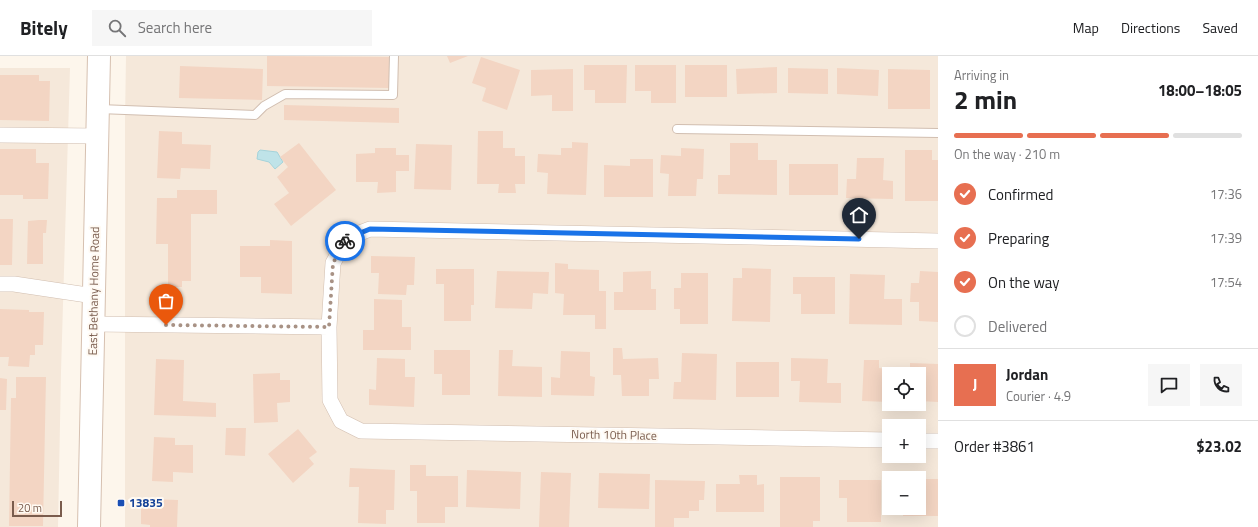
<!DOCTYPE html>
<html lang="en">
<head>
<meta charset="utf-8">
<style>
  body { margin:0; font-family:"Titillium Web",sans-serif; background:#f6f6f6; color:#202124; height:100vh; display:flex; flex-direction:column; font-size:15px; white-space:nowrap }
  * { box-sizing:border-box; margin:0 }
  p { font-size:13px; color:#757577 }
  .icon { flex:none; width:22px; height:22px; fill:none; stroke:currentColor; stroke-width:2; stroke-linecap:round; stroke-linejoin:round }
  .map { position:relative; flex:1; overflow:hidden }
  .side { display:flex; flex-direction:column; background:#fff; width:320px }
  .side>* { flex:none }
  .buttons { position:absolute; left:882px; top:311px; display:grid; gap:8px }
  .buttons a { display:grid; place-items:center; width:44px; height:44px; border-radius:0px; background:#fff; box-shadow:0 4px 16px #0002; font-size:20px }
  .scale { position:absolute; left:12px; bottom:10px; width:50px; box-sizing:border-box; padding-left:4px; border:2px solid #7a5c4d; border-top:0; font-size:11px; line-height:14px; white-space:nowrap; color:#7a5c4d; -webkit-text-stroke:3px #fffaf3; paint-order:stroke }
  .pin { position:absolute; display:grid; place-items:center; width:34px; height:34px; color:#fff; margin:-41px -17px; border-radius:50% 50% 50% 0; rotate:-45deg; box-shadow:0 0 4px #0007 }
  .pin .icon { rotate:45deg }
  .courier { position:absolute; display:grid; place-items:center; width:40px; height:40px; margin:-20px; border:3px solid #1a73e8; border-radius:50%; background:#fff; color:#222; box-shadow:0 1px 5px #0007 }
  .summary em { font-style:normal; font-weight:700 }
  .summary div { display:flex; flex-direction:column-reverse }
  .summary { display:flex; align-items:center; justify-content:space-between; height:68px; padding:0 16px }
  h1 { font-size:26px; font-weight:700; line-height:30px }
  .bar { display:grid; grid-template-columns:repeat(4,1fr); gap:6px 4px; align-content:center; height:48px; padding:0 16px }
  .bar i { height:5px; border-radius:3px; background:#e0e0e0 }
  .bar .selected { background:#e76f51 }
  .bar p { grid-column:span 4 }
  .line { display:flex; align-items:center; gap:10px; padding:0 16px; border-top:1px solid #e0e0e0 }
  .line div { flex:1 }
  .round { display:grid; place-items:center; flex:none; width:42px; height:42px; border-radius:0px; background:#f6f6f6 }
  ol { padding:0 16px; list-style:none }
  li { display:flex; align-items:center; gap:12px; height:44px }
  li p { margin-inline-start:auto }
  li .icon { padding:4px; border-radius:50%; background:#e76f51; color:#fff; stroke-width:4 }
  li:last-child { color:#757577 }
  li i { width:22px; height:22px; border:2px solid #e0e0e0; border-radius:50% }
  header { display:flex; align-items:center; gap:24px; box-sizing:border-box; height:56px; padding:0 20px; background:#fff; border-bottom:1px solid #e0e0e0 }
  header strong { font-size:19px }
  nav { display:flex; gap:22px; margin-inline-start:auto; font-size:14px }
  .search { width:280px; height:36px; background:#f6f6f6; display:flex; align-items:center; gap:10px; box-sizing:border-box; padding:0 14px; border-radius:0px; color:#757577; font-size:15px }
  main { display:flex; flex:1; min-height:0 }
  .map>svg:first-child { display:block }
  .residential { fill:#f5e8da; fill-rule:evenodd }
  .water { fill:#bfe3e8; stroke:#a5d3da }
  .building { fill:#f3d5c3 }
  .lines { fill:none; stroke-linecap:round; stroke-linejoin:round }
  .lane-casing { stroke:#d1beb0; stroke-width:10 }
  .street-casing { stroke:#d1beb0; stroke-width:16 }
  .secondary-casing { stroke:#d6c0b0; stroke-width:24 }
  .lane { stroke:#fff; stroke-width:8 }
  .street { stroke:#fff; stroke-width:15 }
  .secondary { stroke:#fff; stroke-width:22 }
  .done { stroke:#a89285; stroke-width:4; stroke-dasharray:0 7.2 }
  .route { stroke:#1a73e8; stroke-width:5 }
  .transit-dot { fill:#1a4fb4; stroke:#fffaf3; stroke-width:1.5 }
  .labels { text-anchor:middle; stroke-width:4; stroke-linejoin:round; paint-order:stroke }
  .street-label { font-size:12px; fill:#7a5c4d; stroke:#fffaf3 }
  .transit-label { font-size:12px; font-weight:bold; fill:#164399; stroke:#fffaf3; text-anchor:start }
</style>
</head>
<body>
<header>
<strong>Bitely</strong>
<div class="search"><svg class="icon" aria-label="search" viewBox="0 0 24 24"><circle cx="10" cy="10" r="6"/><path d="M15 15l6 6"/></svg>Search here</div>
<nav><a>Map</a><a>Directions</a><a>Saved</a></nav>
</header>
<main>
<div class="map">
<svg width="938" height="471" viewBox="0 0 938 471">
  <rect width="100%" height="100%" fill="#fdf6ec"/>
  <path class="residential" d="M 126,0 L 938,0 L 938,471 L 125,471 L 125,64 ZM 889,318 L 919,318 L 919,348 L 889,348 ZM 889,370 L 919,370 L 919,400 L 889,400 ZM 889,422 L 919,422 L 919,452 L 889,452 Z
    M 0,12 L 70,12 L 61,316 L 58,471 L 0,471 Z"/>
  <path class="water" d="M 260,94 L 277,96 L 283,106 L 275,113 L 269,106 L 257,103 L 258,96 Z"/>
  <path class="building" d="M 267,0 L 390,1 L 389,32 L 267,30 Z
    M 447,0 L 468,0 L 450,7 Z
    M 481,1 L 520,14 L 507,54 L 482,45 L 486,32 L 472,27 Z
    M 584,9 L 627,9 L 626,47 L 595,47 L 595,34 L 584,34 Z
    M 635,9 L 676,9 L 676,47 L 651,47 L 651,35 L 635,35 Z
    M 685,9 L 727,9 L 727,41 L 685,41 Z
    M 180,10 L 263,13 L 262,44 L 179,42 Z
    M 777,11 L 777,37 L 737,38 L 736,13 Z
    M 788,12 L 828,13 L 828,38 L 788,37 Z
    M 837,12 L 879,14 L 878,40 L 837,38 Z
    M 573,13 L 573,55 L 552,55 L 552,39 L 531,40 L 531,14 Z
    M 888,13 L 930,14 L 930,53 L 888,53 Z
    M 0,19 L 39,19 L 39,25 L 50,25 L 49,65 L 0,64 Z
    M 284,49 L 399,52 L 399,67 L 284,64 Z
    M 159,75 L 182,76 L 182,88 L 211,89 L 210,113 L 181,112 L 180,123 L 157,122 Z
    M 478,75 L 503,75 L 503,92 L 515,92 L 515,100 L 525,100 L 525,128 L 515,128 L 516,137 L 498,137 L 499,128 L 477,128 Z
    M 572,86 L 588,87 L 586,139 L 547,138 L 548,117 L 537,116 L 538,98 L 561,99 L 561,92 L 572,92 Z
    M 299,87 L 336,134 L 291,170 L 274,148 L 289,137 L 277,121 L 288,111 L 280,101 Z
    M 730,87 L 758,87 L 758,104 L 777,104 L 777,139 L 718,138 L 718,119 L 730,119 Z
    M 416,88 L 452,89 L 451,134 L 414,133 Z
    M 375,92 L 396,92 L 396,99 L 409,99 L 409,115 L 396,115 L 396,136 L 377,137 L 378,126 L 356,126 L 356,98 L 375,97 Z
    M 681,92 L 704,93 L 703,123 L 697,123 L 696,140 L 668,140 L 669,118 L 660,117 L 661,99 L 681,100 Z
    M 0,93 L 36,93 L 36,107 L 49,107 L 48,143 L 23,143 L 23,139 L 0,139 Z
    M 905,94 L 932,94 L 932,104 L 938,104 L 938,145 L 905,145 Z
    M 857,102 L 884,102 L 883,124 L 893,125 L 893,143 L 846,142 L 847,123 L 856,123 Z
    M 630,103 L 653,103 L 653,141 L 604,141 L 604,109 L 630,110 Z
    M 789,108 L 838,108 L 838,139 L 789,139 Z
    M 177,134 L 217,134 L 217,158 L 191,158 L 191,225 L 182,225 L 182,231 L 168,231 L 168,188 L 156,188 L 157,142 L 177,142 Z
    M 0,163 L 13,163 L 12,209 L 0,209 Z
    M 39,164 L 47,164 L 46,177 L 43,177 L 43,208 L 27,208 L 28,165 Z
    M 270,184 L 292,185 L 292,238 L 261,237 L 261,221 L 240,221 L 240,190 L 270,190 Z
    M 371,200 L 415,201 L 414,229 L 407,229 L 406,239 L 378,238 L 379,217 L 371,217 Z
    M 555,207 L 568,208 L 568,213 L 599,214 L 599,235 L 606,235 L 606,273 L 595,273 L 595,259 L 563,259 L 564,238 L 555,237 Z
    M 742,212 L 771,213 L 770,266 L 732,265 L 733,222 L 742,222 Z
    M 436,213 L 474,213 L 474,249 L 471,249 L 471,265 L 444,265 L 444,228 L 436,228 Z
    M 497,215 L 549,216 L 548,238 L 533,237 L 532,253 L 495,252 Z
    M 651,215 L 651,233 L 656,233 L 656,254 L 614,254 L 614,236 L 623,236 L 623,216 Z
    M 920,215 L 938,216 L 938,266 L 919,265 L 919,246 L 910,246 L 911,227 L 919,227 Z
    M 681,217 L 708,217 L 708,268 L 680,268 L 680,253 L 674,253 L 674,232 L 681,232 Z
    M 850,218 L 885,219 L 884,243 L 902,243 L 902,269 L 849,268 Z
    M 793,221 L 835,221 L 835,258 L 801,258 L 801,238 L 793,238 Z
    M 374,243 L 402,244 L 402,271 L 411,271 L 411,294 L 363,294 L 363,274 L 374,274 Z
    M 0,253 L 29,254 L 29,256 L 44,256 L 43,289 L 35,289 L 35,299 L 30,299 L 29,311 L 8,310 L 9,301 L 0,301 Z
    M 613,292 L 622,292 L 623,303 L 658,302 L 659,323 L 649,323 L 649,340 L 622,340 L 621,319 L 613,319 Z
    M 434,294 L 470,294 L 470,339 L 442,339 L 442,318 L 434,318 Z
    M 499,294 L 513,294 L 512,310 L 542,311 L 542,341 L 498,340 Z
    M 561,295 L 590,296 L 590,320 L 595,321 L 594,340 L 551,339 L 551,321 L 560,322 Z
    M 682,297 L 717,298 L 716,344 L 673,343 L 674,326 L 681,326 Z
    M 377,302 L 405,303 L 405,321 L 415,321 L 414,351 L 369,349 L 369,333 L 376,334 Z
    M 791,302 L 828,303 L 827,327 L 841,327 L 841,347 L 799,346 L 800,325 L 791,325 Z
    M 156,303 L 184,304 L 183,345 L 216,347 L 216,361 L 154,359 Z
    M 864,304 L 879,304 L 879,312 L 886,313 L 886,327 L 889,327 L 889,346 L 862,345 Z
    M 736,306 L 779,306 L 779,341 L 736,341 Z
    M 910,307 L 938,308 L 938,346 L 919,345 L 919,318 L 910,318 Z
    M 280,317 L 280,324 L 290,324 L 290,346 L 277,347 L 278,366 L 254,367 L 253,318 Z
    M 16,321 L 46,321 L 43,470 L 9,470 L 11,342 L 16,342 Z
    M 0,322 L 7,323 L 6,354 L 0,354 Z
    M 226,372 L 246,372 L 245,400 L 225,399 Z
    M 298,373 L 317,396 L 309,402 L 314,408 L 293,427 L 268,398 Z
    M 154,381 L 175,382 L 175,389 L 193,389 L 193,417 L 173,416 L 173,426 L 152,425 Z
    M 410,409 L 426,409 L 426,420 L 458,420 L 458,451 L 445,451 L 445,467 L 417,467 L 417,435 L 410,435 Z
    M 350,412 L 395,414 L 394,454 L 386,454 L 386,468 L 358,467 L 359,431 L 349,431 Z
    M 467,414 L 521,416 L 520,453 L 466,451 Z
    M 541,416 L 571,417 L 569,471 L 539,471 Z
    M 599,417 L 650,418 L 649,453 L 598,452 Z
    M 739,419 L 757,419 L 757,429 L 764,428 L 764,456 L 716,456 L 716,428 L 740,428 Z
    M 780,421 L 820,421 L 820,465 L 813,465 L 813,471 L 780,471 Z
    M 919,423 L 938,423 L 938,460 L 903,460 L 903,452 L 919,452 Z
    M 655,424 L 705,425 L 704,444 L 699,444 L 699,455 L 689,455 L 689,462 L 674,462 L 674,471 L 655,471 Z
    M 839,424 L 881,424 L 881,466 L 847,466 L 847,442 L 839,442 Z
    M 150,443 L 178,444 L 177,471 L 150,471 L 150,469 L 141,468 L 141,451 L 149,452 Z"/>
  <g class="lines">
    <defs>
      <path id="lane" d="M 99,53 L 255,59 L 264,50 L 285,38 L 393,39 L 394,0
        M 677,73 L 938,77"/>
      <path id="street" d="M 0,79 L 98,80
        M 0,228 L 14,228 L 94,240
        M 93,268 L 329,271
        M 889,384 L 361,375 L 341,365 L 330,344 L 329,271 L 333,207 L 347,182 L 370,173 L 938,185
        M 919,385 L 938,385"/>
      <path id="secondary" d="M 89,471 L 99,0"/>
    </defs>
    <use href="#lane" class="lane-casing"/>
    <use href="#street" class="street-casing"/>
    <use href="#secondary" class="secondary-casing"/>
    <use href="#lane" class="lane"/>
    <use href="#street" class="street"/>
    <use href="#secondary" class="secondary"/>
  </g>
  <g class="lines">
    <path class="done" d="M 166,269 L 329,271 L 333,207 L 345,185"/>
    <path class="route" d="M 345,185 L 348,182 L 370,173 L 859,183"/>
  </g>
  <rect class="transit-dot" x="117" y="443" width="8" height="8" rx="2"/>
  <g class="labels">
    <g class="street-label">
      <text transform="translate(94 235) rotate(-89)" y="4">East Bethany Home Road</text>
      <text transform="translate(614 379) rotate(1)" y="4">North 10th Place</text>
    </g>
    <g class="transit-label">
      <text x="129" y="451">13835</text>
    </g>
  </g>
</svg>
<div class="buttons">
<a><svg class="icon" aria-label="locate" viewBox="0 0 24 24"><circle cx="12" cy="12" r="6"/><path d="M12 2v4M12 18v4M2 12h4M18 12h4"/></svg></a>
<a>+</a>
<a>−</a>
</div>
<div class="scale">20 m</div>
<div class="pin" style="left:166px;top:269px;background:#ea580c"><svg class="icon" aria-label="bag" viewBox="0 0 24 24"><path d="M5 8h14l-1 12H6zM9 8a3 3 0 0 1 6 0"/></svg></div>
<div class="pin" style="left:859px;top:183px;background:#1f2937"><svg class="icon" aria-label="home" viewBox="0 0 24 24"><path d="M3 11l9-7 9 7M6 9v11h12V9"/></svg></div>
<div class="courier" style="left:345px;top:185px"><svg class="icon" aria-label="bike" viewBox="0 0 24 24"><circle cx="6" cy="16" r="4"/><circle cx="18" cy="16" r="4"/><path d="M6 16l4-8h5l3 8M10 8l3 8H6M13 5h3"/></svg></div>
</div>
<section class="side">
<div class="summary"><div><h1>2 min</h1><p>Arriving in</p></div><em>18:00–18:05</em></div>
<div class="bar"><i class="selected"></i><i class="selected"></i><i class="selected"></i><i></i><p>On the way · 210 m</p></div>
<ol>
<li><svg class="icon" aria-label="check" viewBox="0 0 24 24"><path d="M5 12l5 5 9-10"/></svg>Confirmed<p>17:36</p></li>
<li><svg class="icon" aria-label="check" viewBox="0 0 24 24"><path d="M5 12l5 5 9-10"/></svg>Preparing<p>17:39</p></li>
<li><svg class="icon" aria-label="check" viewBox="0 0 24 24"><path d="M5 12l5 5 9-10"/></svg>On the way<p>17:54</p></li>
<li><i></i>Delivered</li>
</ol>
<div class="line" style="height:72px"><b class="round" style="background:#e76f51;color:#fff">J</b><div><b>Jordan</b><p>Courier · 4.9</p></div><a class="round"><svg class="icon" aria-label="chat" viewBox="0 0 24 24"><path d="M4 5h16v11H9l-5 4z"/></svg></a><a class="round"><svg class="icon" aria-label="phone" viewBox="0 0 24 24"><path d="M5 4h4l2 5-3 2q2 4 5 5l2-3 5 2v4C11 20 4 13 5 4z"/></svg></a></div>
<div class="line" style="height:52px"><div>Order #3861</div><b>$23.02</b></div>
</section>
</main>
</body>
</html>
